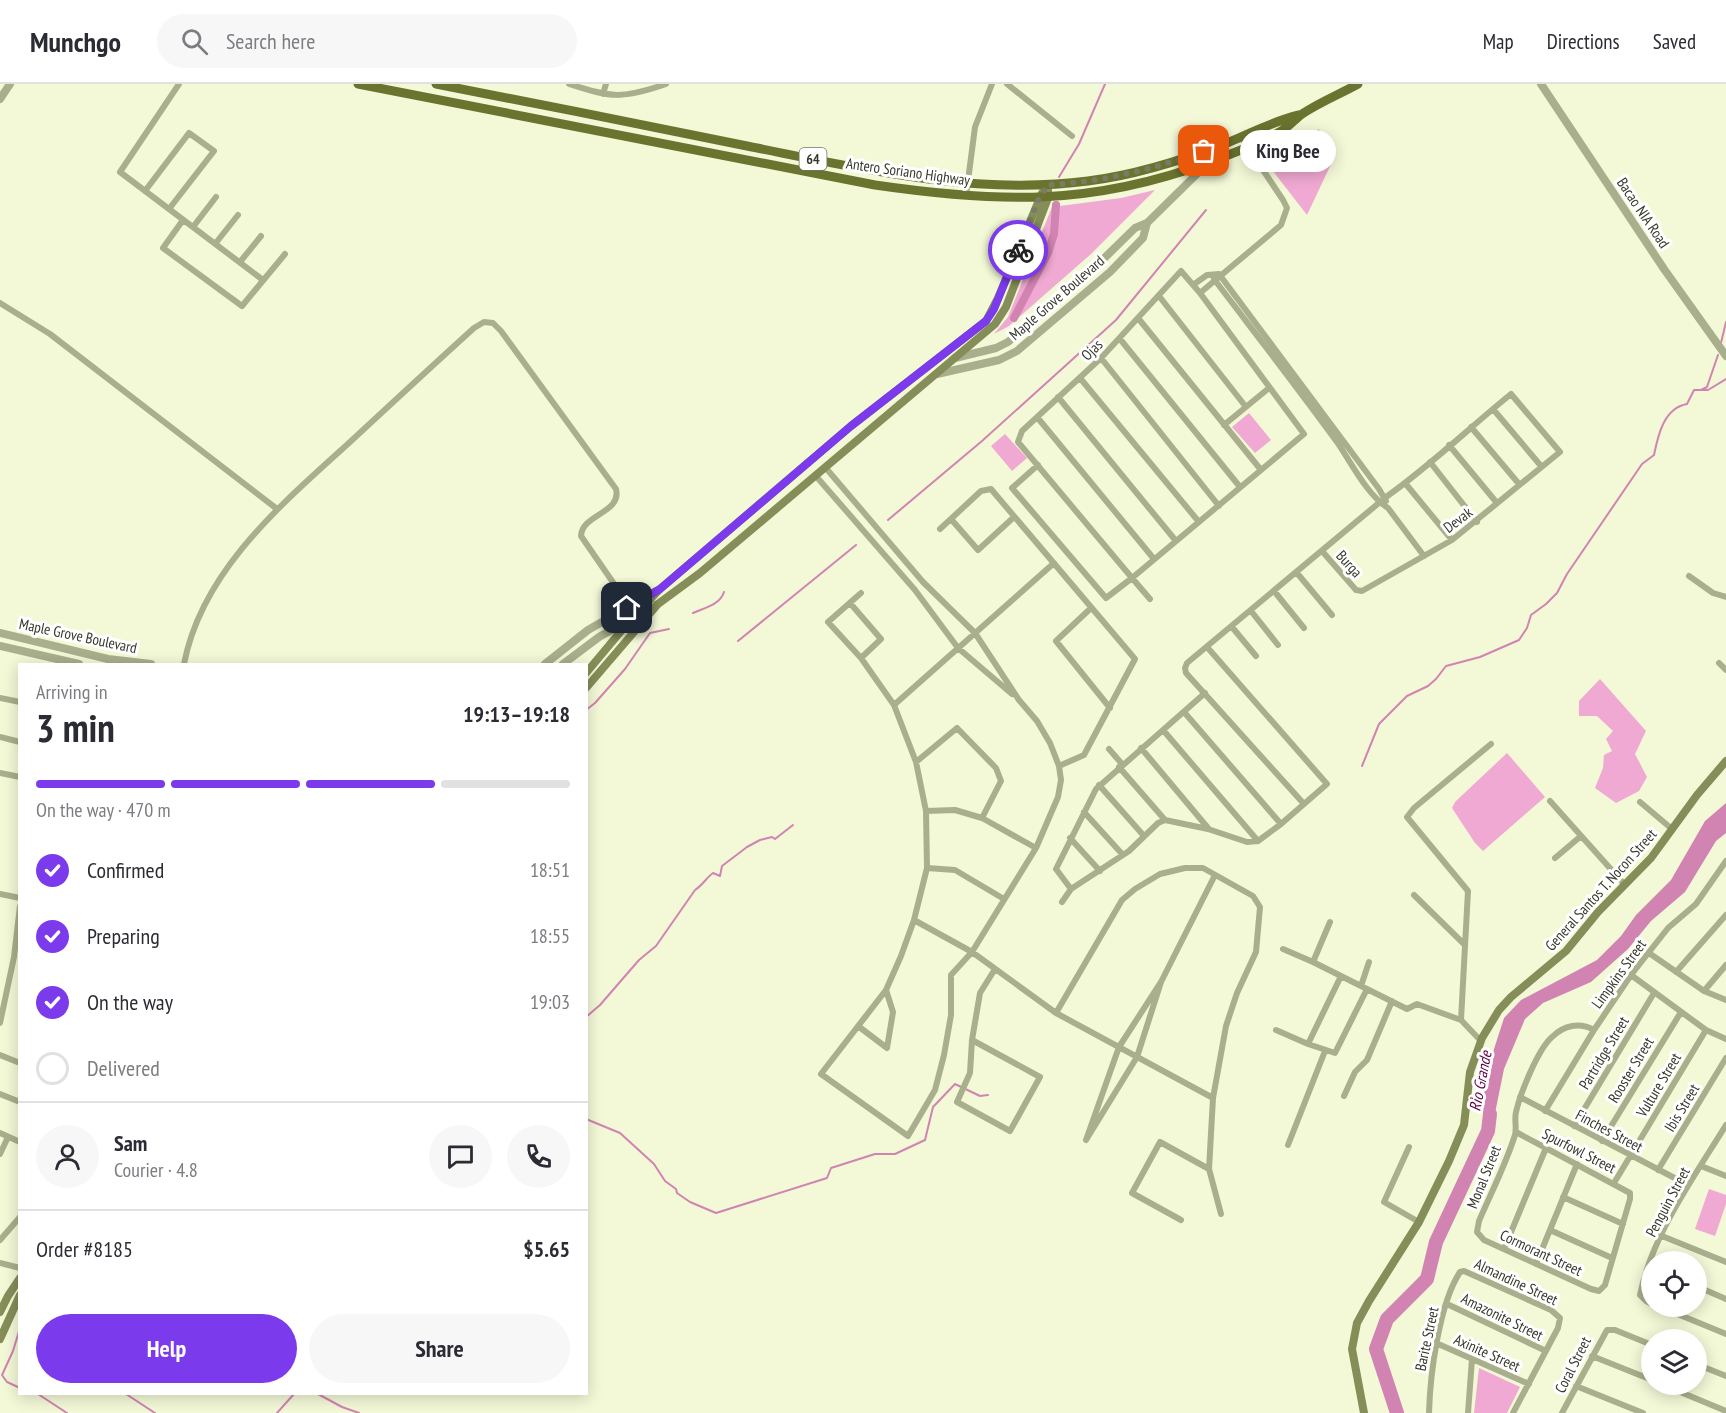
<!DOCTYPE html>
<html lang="en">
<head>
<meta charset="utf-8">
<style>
  body { margin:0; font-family:"PT Sans Narrow",sans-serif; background:#f7f7f7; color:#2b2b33; height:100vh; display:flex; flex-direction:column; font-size:22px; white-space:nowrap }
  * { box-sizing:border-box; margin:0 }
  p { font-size:20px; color:#7c7c81 }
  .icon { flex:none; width:33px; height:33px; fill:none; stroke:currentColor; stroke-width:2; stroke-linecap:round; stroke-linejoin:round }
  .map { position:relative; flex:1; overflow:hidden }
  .sheet { position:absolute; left:18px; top:579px; width:570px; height:732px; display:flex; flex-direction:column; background:#fff; border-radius:0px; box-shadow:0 3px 15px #0003 }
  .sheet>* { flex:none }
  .buttons { position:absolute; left:1641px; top:1167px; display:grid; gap:12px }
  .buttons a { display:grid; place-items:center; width:66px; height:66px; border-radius:50%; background:#fff; box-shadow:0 3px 15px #0003; font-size:30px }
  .pin { position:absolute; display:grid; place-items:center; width:51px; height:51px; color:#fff; margin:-26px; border-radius:12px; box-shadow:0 3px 9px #0006 }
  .courier { position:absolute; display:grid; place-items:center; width:60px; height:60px; margin:-30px; border:4px solid #7c3aed; border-radius:50%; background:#fff; color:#222; box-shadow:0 2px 8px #0007 }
  .bubble { position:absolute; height:42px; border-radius:21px; background:#fff; box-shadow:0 3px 15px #0003; font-size:20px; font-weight:800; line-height:42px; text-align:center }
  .overview em { font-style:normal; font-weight:800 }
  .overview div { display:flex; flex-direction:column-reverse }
  .overview { display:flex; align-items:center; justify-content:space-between; height:102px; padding:0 18px }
  h1 { font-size:39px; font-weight:800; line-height:45px }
  .bar { display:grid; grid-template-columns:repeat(4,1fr); gap:9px 6px; align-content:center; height:72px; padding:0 18px }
  .bar i { height:8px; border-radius:4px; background:#e1e1e2 }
  .bar .current { background:#7c3aed }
  .bar p { grid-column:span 4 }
  .line { display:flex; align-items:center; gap:15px; padding:0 18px; border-top:2px solid #e1e1e2 }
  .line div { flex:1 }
  .round { display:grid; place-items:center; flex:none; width:63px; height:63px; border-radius:32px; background:#f7f7f7 }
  ol { padding:0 18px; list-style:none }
  li { display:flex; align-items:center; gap:18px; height:66px }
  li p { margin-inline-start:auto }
  li .icon { padding:6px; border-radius:50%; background:#7c3aed; color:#fff; stroke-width:4 }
  li:last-child { color:#7c7c81 }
  li i { width:33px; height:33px; border:3px solid #e1e1e2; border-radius:50% }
  .action { display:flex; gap:12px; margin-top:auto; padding:12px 18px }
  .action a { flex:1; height:69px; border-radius:36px; background:#7c3aed; color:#fff; font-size:24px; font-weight:800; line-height:69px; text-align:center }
  .action a+a { background:#f7f7f7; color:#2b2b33 }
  header { display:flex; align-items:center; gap:36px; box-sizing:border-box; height:84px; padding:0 30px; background:#fff; border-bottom:2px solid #e1e1e2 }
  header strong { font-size:28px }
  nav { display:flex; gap:33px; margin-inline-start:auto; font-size:21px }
  .search { width:420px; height:54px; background:#f7f7f7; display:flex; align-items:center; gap:15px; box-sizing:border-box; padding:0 21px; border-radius:33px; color:#7c7c81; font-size:22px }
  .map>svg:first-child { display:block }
  .green { fill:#f0a9d2 }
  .water { fill:#d184b1 }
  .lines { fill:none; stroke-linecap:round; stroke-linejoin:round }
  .stream { stroke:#d184b1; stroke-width:2 }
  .canal { stroke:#d184b1; stroke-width:8 }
  .river { stroke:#d184b1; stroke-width:14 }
  .minor { stroke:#a9af8c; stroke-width:6 }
  .tertiary { stroke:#a9af8c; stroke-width:8 }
  .secondary { stroke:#858d58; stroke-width:8 }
  .primary { stroke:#6b742f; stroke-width:9 }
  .done { stroke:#787c67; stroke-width:6; stroke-dasharray:0 10.8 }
  .route { stroke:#7c3aed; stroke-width:8 }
  .labels { text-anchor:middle; stroke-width:6; stroke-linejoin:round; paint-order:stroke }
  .shield { fill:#fff; stroke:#72746a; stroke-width:1.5 }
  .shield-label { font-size:14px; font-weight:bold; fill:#35382a }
  .street-label { font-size:15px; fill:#35382a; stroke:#fff }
  .water-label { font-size:16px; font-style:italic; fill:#600045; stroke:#fff }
</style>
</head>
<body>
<header>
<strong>Munchgo</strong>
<div class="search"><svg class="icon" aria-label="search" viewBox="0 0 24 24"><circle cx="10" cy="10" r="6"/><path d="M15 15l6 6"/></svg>Search here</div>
<nav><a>Map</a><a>Directions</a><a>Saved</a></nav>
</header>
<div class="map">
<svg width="1726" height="1329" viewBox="0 0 1726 1329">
  <rect width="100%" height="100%" fill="#f3f9d7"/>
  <path class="green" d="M 1319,45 L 1332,78 L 1307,131 L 1262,73 Z
    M 1155,106 L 1091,170 L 1009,242 L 994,250 L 1008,233 L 1052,123 L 1121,114 Z
    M 1249,329 L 1271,356 L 1255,369 L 1232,343 Z
    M 1005,350 L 1027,374 L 1012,387 L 991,362 Z
    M 1600,595 L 1646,647 L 1635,670 L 1647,693 L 1639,707 L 1616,719 L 1595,704 L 1603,684 L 1604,671 L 1612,667 L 1606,655 L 1613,647 L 1597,632 L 1579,632 L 1579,617 Z
    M 1507,669 L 1545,713 L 1483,767 L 1475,759 L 1452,724 L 1455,718 Z
    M 1709,1105 L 1726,1111 L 1726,1120 L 1715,1152 L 1695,1145 Z
    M 1479,1284 L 1520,1303 L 1507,1329 L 1474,1329 Z"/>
  <path class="water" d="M 1726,719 L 1726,749 L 1716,757 L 1685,808 L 1651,837 L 1628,865 L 1591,898 L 1543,919 L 1525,935 L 1504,985 L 1494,1034 L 1488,1047 L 1483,1029 L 1485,993 L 1504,934 L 1521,916 L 1597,876 L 1621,852 L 1636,831 L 1671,796 L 1705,737 Z"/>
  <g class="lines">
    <path class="stream" d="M 1059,93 L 1079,60 L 1105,0
      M 1721,259 L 1726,238
      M 1701,306 L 1707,303 L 1718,271
      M 888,436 L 982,357 L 1116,236 L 1206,126
      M 693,529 C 704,524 720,521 724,508
      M 738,557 L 856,461
      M 586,626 L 595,619 L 625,585 L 650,549 L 669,545
      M 1362,682 L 1379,640 L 1407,612 L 1428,602 L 1436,595 L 1446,582 L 1480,573 L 1519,556 L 1527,544 L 1531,531 L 1546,520 L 1557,509 L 1567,490 L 1642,380 L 1654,371 C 1658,351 1664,324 1687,320 L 1694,306 L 1708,306 L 1726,295
      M 586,933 L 600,921 L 639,876 L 656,862 L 695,806 C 703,801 706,794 713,789 L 720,792 L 722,782 L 747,763 L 760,756 L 772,753 L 775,755 L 793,741
      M 586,1035 L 620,1049 L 654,1080 L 665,1097 L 676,1105 L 677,1109 L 690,1118 L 716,1129 L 827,1094 L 831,1084 L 875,1070 L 895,1070 L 925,1056 L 933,1023 L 955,1000 L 980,1012 L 988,1011
      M 20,1244 L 13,1267 L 2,1291 L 7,1298 L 20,1304
      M 38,1310 L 67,1329
      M 126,1310 L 155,1329
      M 318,1310 L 342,1323 L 359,1329
      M 277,1329 L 294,1310"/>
    <path class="canal" d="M 1014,234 L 1048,169 L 1054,150 L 1056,121"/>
    <path class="river" d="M 1397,1329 L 1376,1265 L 1387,1235 L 1427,1195 L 1436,1158 L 1488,1047 L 1490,1030"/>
    <path class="minor" d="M 179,0 L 120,88 L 263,196
      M 569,0 C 612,14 623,15 666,0
      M 1007,0 L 1072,52
      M 603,10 L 606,0
      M 145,107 L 189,49 L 214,67 L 169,125
      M 966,112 L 975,43 L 992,0
      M 183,136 L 163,164 L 242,222 L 285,170
      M 193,143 L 216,113
      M 215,160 L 238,131
      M 240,178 L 261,152
      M 1214,195 C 1255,249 1297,303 1337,358 C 1351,378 1367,411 1388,424 L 1424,472
      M 1193,201 L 1207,191 L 1219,190 L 1379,405 L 1386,417
      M 1200,209 L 1281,141 L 1287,124 L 1283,116 L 1241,53
      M 1159,212 L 1246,323
      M 0,219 L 50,250 L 277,425
      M 1138,234 L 1261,386
      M 1120,255 L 1240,403
      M 1101,274 L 1219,422
      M 1080,294 L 1199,438
      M 1058,313 L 1176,457
      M 1493,325 L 1541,382
      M 1037,333 L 1154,475
      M 1224,341 L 1269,304
      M 1471,343 L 1519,400
      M 1449,361 L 1497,419
      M 1430,378 L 1477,438
      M 1038,381 L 1012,404 L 1106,514 L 1132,494 L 1304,350 L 1200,209 L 1181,187 L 1101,274 L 1022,347 L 1018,358 L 1132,494 L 1150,515
      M 825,383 L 923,498 L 975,549 L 1019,616 L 1037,637 L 1050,659 L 1059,682 L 1061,696 L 1058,713 L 1036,764 L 972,868 L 951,891 L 951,931 L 944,971 L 935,1006 L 908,1052 L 821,990 L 886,906 L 901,872 L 914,836 L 927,784 L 926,727 L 916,678 L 894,621 L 861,574 L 828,538 L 861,509
      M 815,391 L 915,506 L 958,564 L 1012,610
      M 1405,399 L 1452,456
      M 951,435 L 978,466 L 1014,433
      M 940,445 L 981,407 L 991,405 L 1135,575 L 1084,671 L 1059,682
      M 1297,489 L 1332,531
      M 1689,492 L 1713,509 L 1726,513
      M 1274,507 L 1304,544
      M 850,519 L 881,555 L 861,574
      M 1091,524 L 1056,557 L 1110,624
      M 1251,527 L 1278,561
      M 1232,543 L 1256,572
      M 1719,579 L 1726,586
      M 184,580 C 202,486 283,419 350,358 C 391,320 432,282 474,244 L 484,238 L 493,239 L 501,247 L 616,405 C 622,429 582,430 581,452 L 621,510 L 632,534
      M 1205,609 L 1096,705 L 1056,785 L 1071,805 L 1129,767 L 1158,739 L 1165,736 L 1208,745 L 1247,758 L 1258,757 L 1281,740 L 1327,700 L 1207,563
      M 0,614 L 20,618
      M 894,621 L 1054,479
      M 1184,628 L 1281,740
      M 1163,646 L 1258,757
      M 0,653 L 20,658
      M 1141,664 L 1208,744
      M 1109,665 L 1122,680
      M 916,678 L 957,644 L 996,684 L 1001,697 L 982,734
      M 1119,683 L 1165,736
      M 0,689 L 20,693
      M 1099,701 L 1144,752
      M 1550,717 L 1625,801
      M 1640,718 L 1672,745
      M 1304,720 L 1186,589 L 1185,584 L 1187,579 L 1386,413 C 1430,382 1469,344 1511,310 L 1560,368 L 1452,456 L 1362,507 L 1356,506 L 1322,467
      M 926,727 L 955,726 L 982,734 L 1036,764
      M 1084,728 L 1123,771
      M 1070,754 L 1100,787
      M 1555,774 L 1581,752
      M 927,784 L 955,786 L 1004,815
      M 0,810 L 20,814
      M 1414,811 L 1465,861
      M 1062,818 L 1071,805
      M 914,836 L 972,868 L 1056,929 L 1213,1014
      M 1330,838 L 1313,878 L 1407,925 L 1417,920 L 1461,936
      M 1283,865 L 1313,878
      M 1649,869 L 1704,907 L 1726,916
      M 1676,888 L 1726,831
      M 1631,891 L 1706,946 L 1726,955
      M 1341,892 L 1308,960 L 1335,969 L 1367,905
      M 1161,898 L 1137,973 L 1086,1056 L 1119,963 L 1161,898 L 1215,791
      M 1361,902 L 1369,878
      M 1704,907 L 1726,881
      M 1056,929 L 1122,816 L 1135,805 L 1160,790 L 1185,784 L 1203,784 L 1253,812 L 1260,823 L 1256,868 L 1237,909 L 1226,942 L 1213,1014 L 1209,1085 L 1221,1130
      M 0,939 L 14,873 L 20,822
      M 858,942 L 887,964 L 893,928 L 886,906
      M 1276,946 L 1308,960
      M 972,956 L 1040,993 L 1010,1047 L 957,1018 L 970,989 L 972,956 L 980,909 L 995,885
      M 1481,957 L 1461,936 L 1468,807 L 1407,733 L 1414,724 L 1491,660
      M 0,971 L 20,979
      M 0,1010 L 20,1018
      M 1344,1012 L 1355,988 L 1367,976 L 1392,917
      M 1520,1013 L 1688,1101
      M 1545,1027 L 1594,946 L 1631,891 L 1668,844 L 1696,820 L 1726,777
      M 1574,1042 L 1654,909
      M 1516,1048 L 1630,1109 L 1630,1115 L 1605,1201 L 1599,1207 L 1591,1205 L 1484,1156 L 1477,1148 L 1479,1137 C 1491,1109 1506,1080 1515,1051 C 1517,1043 1514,1035 1516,1028 C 1520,1010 1538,965 1552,953 C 1564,941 1580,938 1594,946
      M 0,1049 L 20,1058
      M 1602,1057 L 1681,928
      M 1288,1061 L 1325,967
      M 1409,1063 L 1384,1118 L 1419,1138
      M 0,1070 L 8,1053
      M 1701,1082 L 1726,1092
      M 1658,1086 L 1726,974
      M 1614,1099 L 1706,946
      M 1563,1113 L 1623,1140
      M 1181,1136 L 1132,1109 L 1160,1058 L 1209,1085
      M 1550,1146 L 1612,1174
      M 1662,1152 L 1726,1178
      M 0,1156 L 20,1133
      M 1504,1165 L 1546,1064
      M 0,1179 L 20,1184
      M 1536,1180 L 1577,1080
      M 1696,1202 L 1726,1215
      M 1447,1220 L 1546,1267
      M 1652,1220 L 1646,1217 L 1640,1211 C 1652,1151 1694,1093 1726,1041
      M 1658,1222 L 1726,1250
      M 1436,1259 L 1529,1300
      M 1592,1272 L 1652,1296
      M 1696,1280 L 1726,1292
      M 1661,1300 L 1726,1327
      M 1576,1302 L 1643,1329
      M 1429,1329 C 1430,1291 1439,1220 1460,1188 L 1464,1187 L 1551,1226 L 1560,1234 L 1558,1244 L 1513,1329
      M 1468,1329 L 1472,1275
      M 1562,1329 L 1607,1246 L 1615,1246 L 1652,1261"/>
    <path class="tertiary" d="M 1541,0 L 1664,185 L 1726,272
      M 0,15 L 10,0
      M 955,274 L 996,264 L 1008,258 L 1084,194 L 1135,144 L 1147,139 L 1207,80
      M 937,290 L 999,276 L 1017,267 L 1110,188 L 1143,154 L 1147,139
      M 0,549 L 108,575 L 151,580
      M 0,562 L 79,580
      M 545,580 L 588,546 L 656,507
      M 563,580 L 599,553 L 655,521"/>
    <path class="secondary" d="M 586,589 L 632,534 L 660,505 L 851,342 L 986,237 L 998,214 L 1042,109
      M 586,604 L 658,520 L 700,489 L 995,240 L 1006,223 L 1048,114 L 1048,101
      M 0,1228 L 8,1212 L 20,1194
      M 0,1255 L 20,1211
      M 1364,1329 L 1352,1265 L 1357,1239 L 1369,1217 L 1419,1138 L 1449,1077 L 1464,1041 L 1470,988 L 1482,954 L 1499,926 L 1511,913 L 1566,867 L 1598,828 L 1651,774 L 1697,711 L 1726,677"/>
    <path class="primary" d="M 358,0 L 875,101 C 999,119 1091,122 1210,78 C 1234,69 1259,60 1281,47 C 1289,43 1295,35 1302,30 C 1320,18 1340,10 1358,0
      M 436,0 C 540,20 643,41 747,62 C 858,84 974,112 1088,97 C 1136,91 1183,76 1227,59 C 1252,49 1273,37 1299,31"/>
  </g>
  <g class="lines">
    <path class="done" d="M 1018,166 L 1039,114 L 1048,101 C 1102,98 1154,85 1204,67"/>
    <path class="route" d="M 627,524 L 660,505 L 851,342 L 986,237 L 994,225 L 1018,166"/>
  </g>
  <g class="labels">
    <rect class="shield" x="799.5" y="64" width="27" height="22" rx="4.5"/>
    <g class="shield-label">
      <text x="813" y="80">64</text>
    </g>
    <g class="street-label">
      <text transform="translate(908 88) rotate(8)" y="5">Antero Soriano Highway</text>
      <text transform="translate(1643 129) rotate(56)" y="5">Bacao NIA Road</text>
      <text transform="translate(1057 214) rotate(-41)" y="5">Maple Grove Boulevard</text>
      <text transform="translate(1092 266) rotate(-45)" y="5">Ojas</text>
      <text transform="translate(1458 436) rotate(-37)" y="5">Devak</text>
      <text transform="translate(1349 480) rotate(48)" y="5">Burga</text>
      <text transform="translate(78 552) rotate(12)" y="5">Maple Grove Boulevard</text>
      <text transform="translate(1601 806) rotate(-48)" y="5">General Santos T. Nocon Street</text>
      <text transform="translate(1619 890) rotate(-54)" y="5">Limpkins Street</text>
      <text transform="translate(1604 969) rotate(-59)" y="5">Partridge Street</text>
      <text transform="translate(1631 986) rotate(-59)" y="5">Rooster Street</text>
      <text transform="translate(1659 1001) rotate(-59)" y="5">Vulture Street</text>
      <text transform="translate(1682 1024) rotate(-59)" y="5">Ibis Street</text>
      <text transform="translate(1609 1047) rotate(28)" y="5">Finches Street</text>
      <text transform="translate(1579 1067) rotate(27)" y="5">Spurfowl Street</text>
      <text transform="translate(1484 1093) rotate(-68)" y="5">Monal Street</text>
      <text transform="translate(1668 1118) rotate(-62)" y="5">Penguin Street</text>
      <text transform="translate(1541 1169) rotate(25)" y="5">Cormorant Street</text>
      <text transform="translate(1516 1198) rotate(25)" y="5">Almandine Street</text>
      <text transform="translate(1502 1233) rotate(26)" y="5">Amazonite Street</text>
      <text transform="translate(1427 1255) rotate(-78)" y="5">Barite Street</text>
      <text transform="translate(1487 1269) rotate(24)" y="5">Axinite Street</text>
      <text transform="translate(1573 1281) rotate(-63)" y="5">Coral Street</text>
    </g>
    <g class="water-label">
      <text transform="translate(1480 997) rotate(-79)" y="6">Rio Grande</text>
    </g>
  </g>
</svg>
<div class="buttons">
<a><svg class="icon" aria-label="locate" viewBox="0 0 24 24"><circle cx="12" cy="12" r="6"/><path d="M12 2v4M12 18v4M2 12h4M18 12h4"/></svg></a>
<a><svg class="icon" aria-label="layers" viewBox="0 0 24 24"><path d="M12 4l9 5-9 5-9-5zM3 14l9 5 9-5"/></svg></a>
</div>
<div class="pin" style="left:1204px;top:67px;background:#ea580c"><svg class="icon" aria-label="bag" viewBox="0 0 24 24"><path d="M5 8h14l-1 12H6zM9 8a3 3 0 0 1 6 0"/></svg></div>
<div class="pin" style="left:627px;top:524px;background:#1f2937"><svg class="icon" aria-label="home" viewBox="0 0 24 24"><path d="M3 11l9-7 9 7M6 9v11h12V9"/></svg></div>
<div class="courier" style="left:1018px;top:166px"><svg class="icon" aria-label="bike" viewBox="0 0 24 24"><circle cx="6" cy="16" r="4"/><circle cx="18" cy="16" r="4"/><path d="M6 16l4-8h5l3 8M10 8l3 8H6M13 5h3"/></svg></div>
<div class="bubble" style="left:1240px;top:46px;width:96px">King Bee</div>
<section class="sheet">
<div class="overview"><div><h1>3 min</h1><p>Arriving in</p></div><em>19:13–19:18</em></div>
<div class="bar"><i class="current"></i><i class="current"></i><i class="current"></i><i></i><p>On the way · 470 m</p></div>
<ol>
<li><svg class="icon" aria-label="check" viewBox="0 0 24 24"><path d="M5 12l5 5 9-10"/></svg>Confirmed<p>18:51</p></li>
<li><svg class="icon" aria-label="check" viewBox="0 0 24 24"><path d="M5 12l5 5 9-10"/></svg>Preparing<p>18:55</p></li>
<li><svg class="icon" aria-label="check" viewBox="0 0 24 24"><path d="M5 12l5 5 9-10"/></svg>On the way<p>19:03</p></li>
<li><i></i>Delivered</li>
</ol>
<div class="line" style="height:108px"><a class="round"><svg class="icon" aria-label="person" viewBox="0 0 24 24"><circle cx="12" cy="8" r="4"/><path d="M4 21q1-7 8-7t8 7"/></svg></a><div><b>Sam</b><p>Courier · 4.8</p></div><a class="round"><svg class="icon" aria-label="chat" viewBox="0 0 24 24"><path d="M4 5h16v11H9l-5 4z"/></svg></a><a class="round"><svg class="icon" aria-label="phone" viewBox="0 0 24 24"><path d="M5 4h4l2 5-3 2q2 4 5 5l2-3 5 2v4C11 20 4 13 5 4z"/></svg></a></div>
<div class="line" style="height:78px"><div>Order #8185</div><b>$5.65</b></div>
<div class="action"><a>Help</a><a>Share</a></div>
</section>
</div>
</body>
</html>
